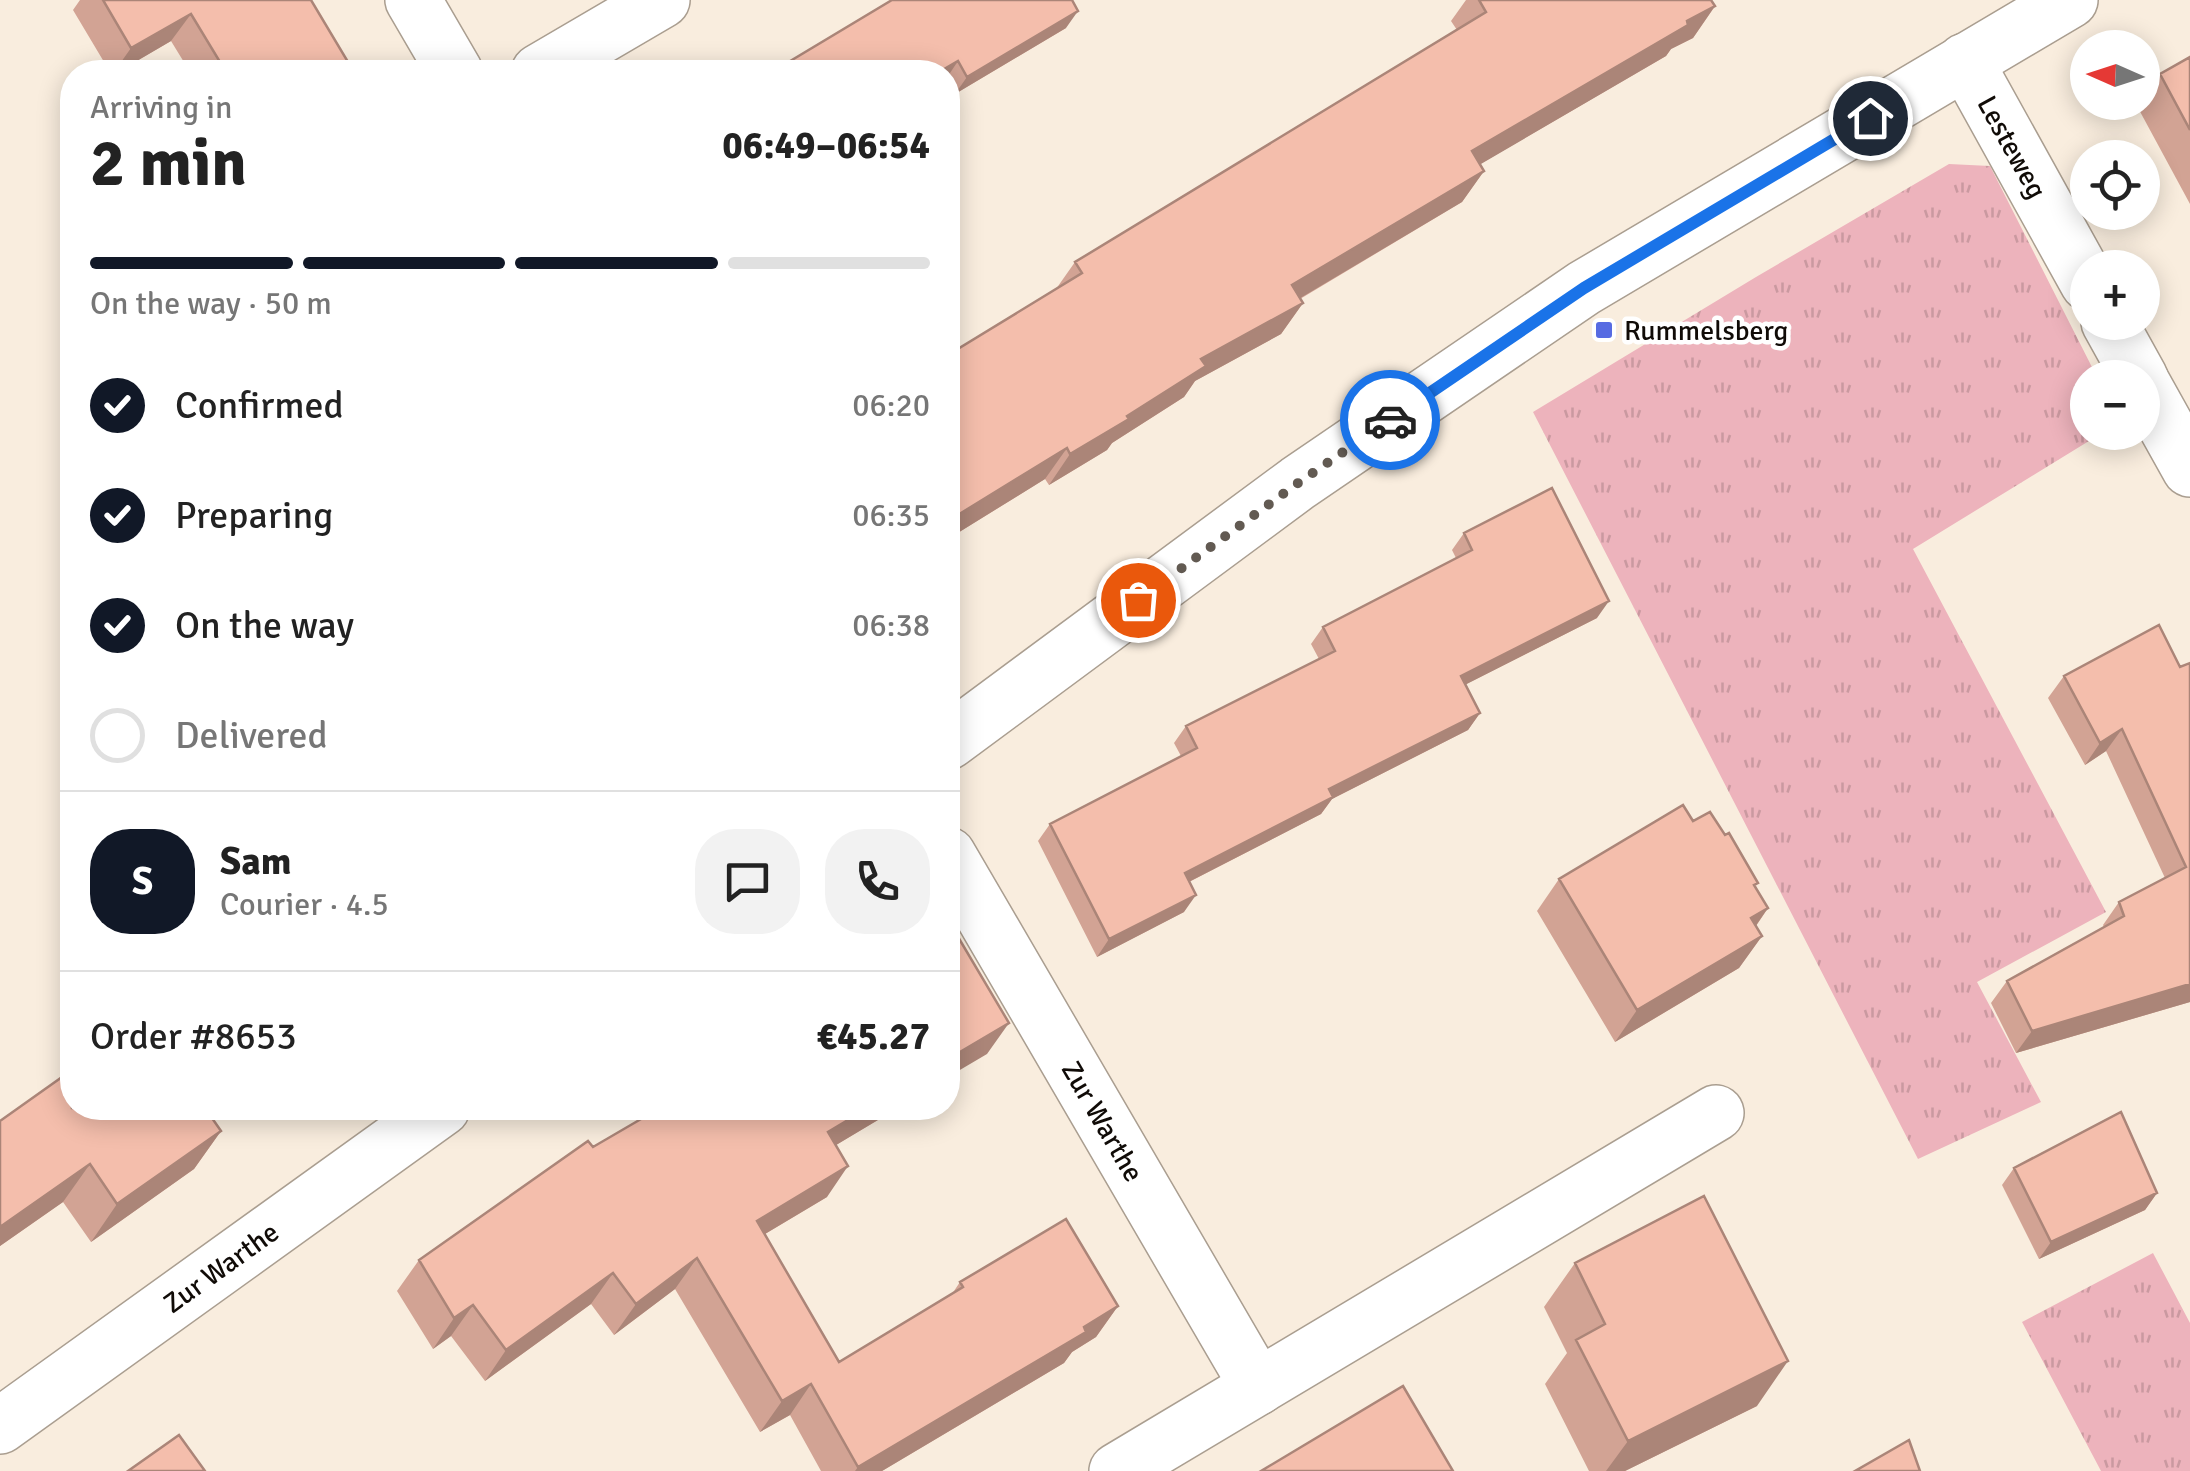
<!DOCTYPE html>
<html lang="en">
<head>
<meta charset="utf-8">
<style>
  body { margin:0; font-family:Signika,sans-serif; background:#f2f2f2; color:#222; height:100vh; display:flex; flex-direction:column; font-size:38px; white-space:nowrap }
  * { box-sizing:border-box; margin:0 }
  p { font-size:32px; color:#767676 }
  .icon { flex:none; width:55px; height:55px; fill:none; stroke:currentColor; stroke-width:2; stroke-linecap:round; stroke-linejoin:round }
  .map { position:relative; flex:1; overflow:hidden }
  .details { position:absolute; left:60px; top:60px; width:900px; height:1060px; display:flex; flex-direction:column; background:#fff; border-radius:40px; box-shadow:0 5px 25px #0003 }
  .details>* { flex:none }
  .needle { width:65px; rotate:273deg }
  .tools { position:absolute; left:2070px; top:30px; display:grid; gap:20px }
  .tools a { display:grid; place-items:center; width:90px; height:90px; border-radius:50%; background:#fff; box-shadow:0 5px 25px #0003; font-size:50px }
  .pin { position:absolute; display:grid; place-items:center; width:85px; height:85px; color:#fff; margin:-42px; border:5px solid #fff; border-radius:50%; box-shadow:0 2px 10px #0007 }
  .courier { position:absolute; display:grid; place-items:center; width:100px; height:100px; margin:-50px; border:8px solid #1a73e8; border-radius:50%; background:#fff; color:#222; box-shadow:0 2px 12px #0007 }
  .head em { font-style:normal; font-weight:700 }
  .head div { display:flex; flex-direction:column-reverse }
  .head { display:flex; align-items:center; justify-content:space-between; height:170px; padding:0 30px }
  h1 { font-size:65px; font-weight:700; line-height:75px }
  .bar { display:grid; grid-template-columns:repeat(4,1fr); gap:15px 10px; align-content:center; height:120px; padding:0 30px }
  .bar i { height:12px; border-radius:8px; background:#e0e0e0 }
  .bar .active { background:#111827 }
  .bar p { grid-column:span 4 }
  .line { display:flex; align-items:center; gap:25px; padding:0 30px; border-top:2px solid #e0e0e0 }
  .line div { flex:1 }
  .round { display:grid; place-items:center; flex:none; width:105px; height:105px; border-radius:40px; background:#f2f2f2 }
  ol { padding:0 30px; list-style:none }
  li { display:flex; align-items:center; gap:30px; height:110px }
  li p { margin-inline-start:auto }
  li .icon { padding:10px; border-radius:50%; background:#111827; color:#fff; stroke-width:4 }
  li:last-child { color:#767676 }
  li i { width:55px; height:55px; border:5px solid #e0e0e0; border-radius:50% }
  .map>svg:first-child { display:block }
  .grass { fill:url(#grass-tufts) }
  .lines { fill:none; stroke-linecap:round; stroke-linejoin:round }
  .street-casing { stroke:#aa9e90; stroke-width:58 }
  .street { stroke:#fff; stroke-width:55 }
  .wall { fill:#d2a394 }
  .shaded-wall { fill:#ab8578 }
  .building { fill:#f4beac; stroke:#ab8578; stroke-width:2.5 }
  .done { stroke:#625a52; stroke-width:10; stroke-dasharray:0 18 }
  .route { stroke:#1a73e8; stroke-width:12 }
  .poi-dot { fill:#576be2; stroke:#fff; stroke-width:4 }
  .labels { text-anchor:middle; stroke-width:9; stroke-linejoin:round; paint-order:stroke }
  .street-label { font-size:28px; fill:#100b07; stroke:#fff }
  .poi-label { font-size:28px; fill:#100b07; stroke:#fff; text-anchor:start }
</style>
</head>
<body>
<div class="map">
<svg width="2190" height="1471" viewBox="0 0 2190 1471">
  <defs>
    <pattern id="grass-tufts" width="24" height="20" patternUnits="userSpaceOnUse" patternTransform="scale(2.5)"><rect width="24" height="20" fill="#edb3bc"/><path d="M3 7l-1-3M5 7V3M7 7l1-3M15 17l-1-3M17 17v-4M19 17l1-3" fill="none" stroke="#ca99a0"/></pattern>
  </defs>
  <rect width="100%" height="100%" fill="#f9edde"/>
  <path class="grass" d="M 1949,164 L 1990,166 L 2097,377 L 2088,378 L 2088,432 L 2102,433 L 1913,549 L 2106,912 L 1977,982 L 2041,1102 L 1918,1159 L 1533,412 L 1756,277 Z
    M 2153,1253 L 2190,1323 L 2190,1471 L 2101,1471 L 2022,1322 Z"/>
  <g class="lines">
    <defs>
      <g id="street">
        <path d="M 413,0 L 455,72"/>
        <path id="s1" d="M 1965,61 L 2088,283"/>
        <path d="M 539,72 L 662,0"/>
        <path d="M 2109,322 L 2140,378"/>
        <path d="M 2142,383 L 2190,469"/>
        <path d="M 948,742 L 1298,483 L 1584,288 L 2070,0"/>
        <path id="s2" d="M 948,855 L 1258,1387"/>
        <path id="s3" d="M 0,1426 L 442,1108"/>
        <path d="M 1117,1471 L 1716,1113"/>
      </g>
    </defs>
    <use href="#street" class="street-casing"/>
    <use href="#street" class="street"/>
  </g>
  <path class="wall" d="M 80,0 L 311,0 L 354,72 L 190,72 L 171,41 L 118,72 L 110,72 L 73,10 Z
    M 892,0 L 1066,28 L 955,94 L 948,81 L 948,72 Z
    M 1466,0 L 1711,0 L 1715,6 L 1693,38 L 1671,49 L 1666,56 L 1480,164 L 1484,171 L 1462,202 L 1300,299 L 1303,303 L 1281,334 L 1195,381 L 1184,397 L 1112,443 L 1107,450 L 1049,485 L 1045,479 L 948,539 L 948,355 L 1056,289 L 1075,262 L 1457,30 L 1451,21 Z
    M 2190,57 L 2190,204 L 2137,106 L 2140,102 L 2142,102 L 2142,98 L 2160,74 Z
    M 1464,533 L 1597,618 L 1466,684 L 1480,713 L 1468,730 L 1332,799 L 1321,814 L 1189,882 L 1184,912 L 1097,957 L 1038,841 L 1050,824 L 1181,756 L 1174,743 L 1186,726 L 1319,659 L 1311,644 L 1323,627 L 1456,558 L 1452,550 Z
    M 2190,663 L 2190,1002 L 2016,1053 L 1991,1003 L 2007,981 L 2104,927 L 2103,925 L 2119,902 L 2165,878 L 2106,751 L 2085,765 L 2048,698 L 2064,676 L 2180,667 Z
    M 1693,821 L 1725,835 L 1758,883 L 1755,887 L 1768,908 L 1756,926 L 1762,936 L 1739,968 L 1615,1042 L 1537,911 L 1559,879 Z
    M 72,855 L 72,887 L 63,870 Z
    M 660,1108 L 898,1108 L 836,1145 L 827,1197 L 765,1234 L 839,1362 L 952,1294 L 960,1282 L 1118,1306 L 1096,1337 L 1072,1352 L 1064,1363 L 882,1471 L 821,1471 L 790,1415 L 760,1432 L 675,1289 L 614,1335 L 591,1304 L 485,1381 L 451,1336 L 433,1349 L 397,1291 L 419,1260 L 593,1147 Z
    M 0,1121 L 221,1131 L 194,1169 L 91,1242 L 63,1202 L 0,1246 Z
    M 2014,1168 L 2157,1193 L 2145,1210 L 2039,1259 L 2002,1185 Z
    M 1575,1263 L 1757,1406 L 1625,1471 L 1589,1471 L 1545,1384 L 1567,1353 L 1544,1307 Z"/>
  <path class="shaded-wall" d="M 1715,6 L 1693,38 L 1671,49 L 1666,56 L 1450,182 L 1472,151 L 1687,21 Z
    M 1078,11 L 1066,28 L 955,94 L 967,77 Z
    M 191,14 L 171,41 L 118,72 L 114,72 L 131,48 Z
    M 958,61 L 948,76 L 948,72 L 939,72 Z
    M 1484,171 L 1462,202 L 1270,316 L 1292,285 Z
    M 1303,303 L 1281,334 L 1195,381 L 1184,397 L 1112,443 L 1107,450 L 1049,485 L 1070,454 L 1127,416 L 1201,359 Z
    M 1067,448 L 1045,479 L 948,539 L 948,521 Z
    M 1609,601 L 1597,618 L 1449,693 L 1461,676 Z
    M 1480,713 L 1468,730 L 1332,799 L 1321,814 L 1173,890 L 1185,873 L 1329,789 Z
    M 2122,729 L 2106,751 L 2085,765 L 2100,743 Z
    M 1196,895 L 1184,912 L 1097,957 L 1109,939 Z
    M 1768,908 L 1746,940 L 1751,918 Z
    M 1762,936 L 1739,968 L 1615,1042 L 1637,1010 Z
    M 2190,984 L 2190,1002 L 2016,1053 L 2032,1031 Z
    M 1009,1023 L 987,1054 L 948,1077 L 948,1059 Z
    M 868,1108 L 898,1108 L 806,1163 L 828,1132 Z
    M 221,1131 L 194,1169 L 91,1242 L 117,1204 Z
    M 90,1164 L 63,1202 L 0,1246 L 0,1227 Z
    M 848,1166 L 827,1197 L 735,1252 L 757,1221 Z
    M 2157,1193 L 2145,1210 L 2039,1259 L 2051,1242 Z
    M 697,1258 L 675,1289 L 614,1335 L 636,1304 Z
    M 613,1273 L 591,1304 L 485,1381 L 506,1350 Z
    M 473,1305 L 451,1336 L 433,1349 L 454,1318 Z
    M 1118,1306 L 1096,1337 L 1072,1352 L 1064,1363 L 882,1471 L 855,1471 L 858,1467 Z
    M 1788,1361 L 1757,1406 L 1625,1471 L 1606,1471 L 1628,1441 Z
    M 811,1384 L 790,1415 L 760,1432 L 782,1401 Z"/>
  <path class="building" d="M 103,0 L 311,0 L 354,72 L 226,72 L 191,14 L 131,48 Z
    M 892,0 L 1072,0 L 1078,11 L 967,77 L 958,61 L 939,72 L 772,72 Z
    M 1479,0 L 1711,0 L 1715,6 L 1687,21 L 1688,25 L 1472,151 L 1484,171 L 1292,285 L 1303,303 L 1201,359 L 1206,366 L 1127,416 L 1129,419 L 1070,454 L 1067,448 L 948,521 L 948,355 L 1082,273 L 1075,262 L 1486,12 Z
    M 2190,57 L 2190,130 L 2160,74 Z
    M 1552,488 L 1609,601 L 1461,676 L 1480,713 L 1329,789 L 1333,797 L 1185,873 L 1196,895 L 1109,939 L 1050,824 L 1197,748 L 1186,726 L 1335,651 L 1323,627 L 1472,550 L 1464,533 Z
    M 2159,625 L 2180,667 L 2190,663 L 2190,984 L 2032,1031 L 2007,981 L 2124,916 L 2119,902 L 2186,867 L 2122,729 L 2100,743 L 2064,676 Z
    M 1683,805 L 1693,821 L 1710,812 L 1725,835 L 1729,833 L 1758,883 L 1754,885 L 1768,908 L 1751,918 L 1762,936 L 1637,1010 L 1559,879 Z
    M 948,920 L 1009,1023 L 948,1059 Z
    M 72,1070 L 72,1108 L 205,1108 L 221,1131 L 117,1204 L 90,1164 L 0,1227 L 0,1121 Z
    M 660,1108 L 868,1108 L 828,1132 L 848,1166 L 757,1221 L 839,1362 L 963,1287 L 960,1282 L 1066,1219 L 1118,1306 L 1084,1327 L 1086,1332 L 858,1467 L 811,1384 L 782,1401 L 697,1258 L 636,1304 L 613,1273 L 506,1350 L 473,1305 L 454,1318 L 419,1260 L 588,1141 L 593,1147 Z
    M 2121,1112 L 2157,1193 L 2051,1242 L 2014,1168 Z
    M 1704,1196 L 1788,1361 L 1628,1441 L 1576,1340 L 1605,1324 L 1575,1263 Z
    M 1403,1386 L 1453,1471 L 1261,1471 Z
    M 179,1435 L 205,1471 L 128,1471 Z
    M 1909,1440 L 1920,1471 L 1855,1471 Z"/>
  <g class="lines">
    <path class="done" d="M 1138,600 L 1298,483 L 1390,420"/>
    <path class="route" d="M 1390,420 L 1584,288 L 1870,118"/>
  </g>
  <rect class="poi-dot" x="1594" y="320" width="20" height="20" rx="5"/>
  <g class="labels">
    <g class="street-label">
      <text dy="10" stroke="none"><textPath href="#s1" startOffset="98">Lesteweg</textPath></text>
      <text dy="10" stroke="none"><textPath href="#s2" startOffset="308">Zur Warthe</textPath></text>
      <text dy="10" stroke="none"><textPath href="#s3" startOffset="272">Zur Warthe</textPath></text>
    </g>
    <g class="poi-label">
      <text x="1624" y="340">Rummelsberg</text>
    </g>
  </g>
</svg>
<div class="tools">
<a><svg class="needle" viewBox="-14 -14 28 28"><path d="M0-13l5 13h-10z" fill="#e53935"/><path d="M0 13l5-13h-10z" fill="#767676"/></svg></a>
<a><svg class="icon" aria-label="locate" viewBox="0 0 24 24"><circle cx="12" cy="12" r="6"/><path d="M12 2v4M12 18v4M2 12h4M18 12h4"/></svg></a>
<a>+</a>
<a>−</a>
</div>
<div class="pin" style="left:1138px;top:600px;background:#ea580c"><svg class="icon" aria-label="bag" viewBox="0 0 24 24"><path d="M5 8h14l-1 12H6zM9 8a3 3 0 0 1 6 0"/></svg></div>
<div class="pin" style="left:1870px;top:118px;background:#1f2937"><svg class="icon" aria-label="home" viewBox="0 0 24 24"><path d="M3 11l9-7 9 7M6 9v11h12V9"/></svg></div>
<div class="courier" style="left:1390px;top:420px"><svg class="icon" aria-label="car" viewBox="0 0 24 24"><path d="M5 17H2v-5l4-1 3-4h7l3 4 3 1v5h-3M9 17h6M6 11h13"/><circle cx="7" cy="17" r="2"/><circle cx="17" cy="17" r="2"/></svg></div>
<section class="details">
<div class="head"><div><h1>2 min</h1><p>Arriving in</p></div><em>06:49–06:54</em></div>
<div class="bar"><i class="active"></i><i class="active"></i><i class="active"></i><i></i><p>On the way · 50 m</p></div>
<ol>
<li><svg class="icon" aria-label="check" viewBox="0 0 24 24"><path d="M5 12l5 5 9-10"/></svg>Confirmed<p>06:20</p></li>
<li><svg class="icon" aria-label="check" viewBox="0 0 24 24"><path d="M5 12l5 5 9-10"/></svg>Preparing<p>06:35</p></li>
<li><svg class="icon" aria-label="check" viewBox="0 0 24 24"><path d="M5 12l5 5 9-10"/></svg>On the way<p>06:38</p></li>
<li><i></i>Delivered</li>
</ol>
<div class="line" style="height:180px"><b class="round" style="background:#111827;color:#fff">S</b><div><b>Sam</b><p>Courier · 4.5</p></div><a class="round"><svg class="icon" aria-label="chat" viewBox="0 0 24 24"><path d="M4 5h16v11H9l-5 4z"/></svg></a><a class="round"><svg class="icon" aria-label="phone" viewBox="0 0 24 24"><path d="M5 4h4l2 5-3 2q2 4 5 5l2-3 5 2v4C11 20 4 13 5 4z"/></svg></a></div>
<div class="line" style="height:130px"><div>Order #8653</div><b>€45.27</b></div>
</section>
</div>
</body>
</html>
